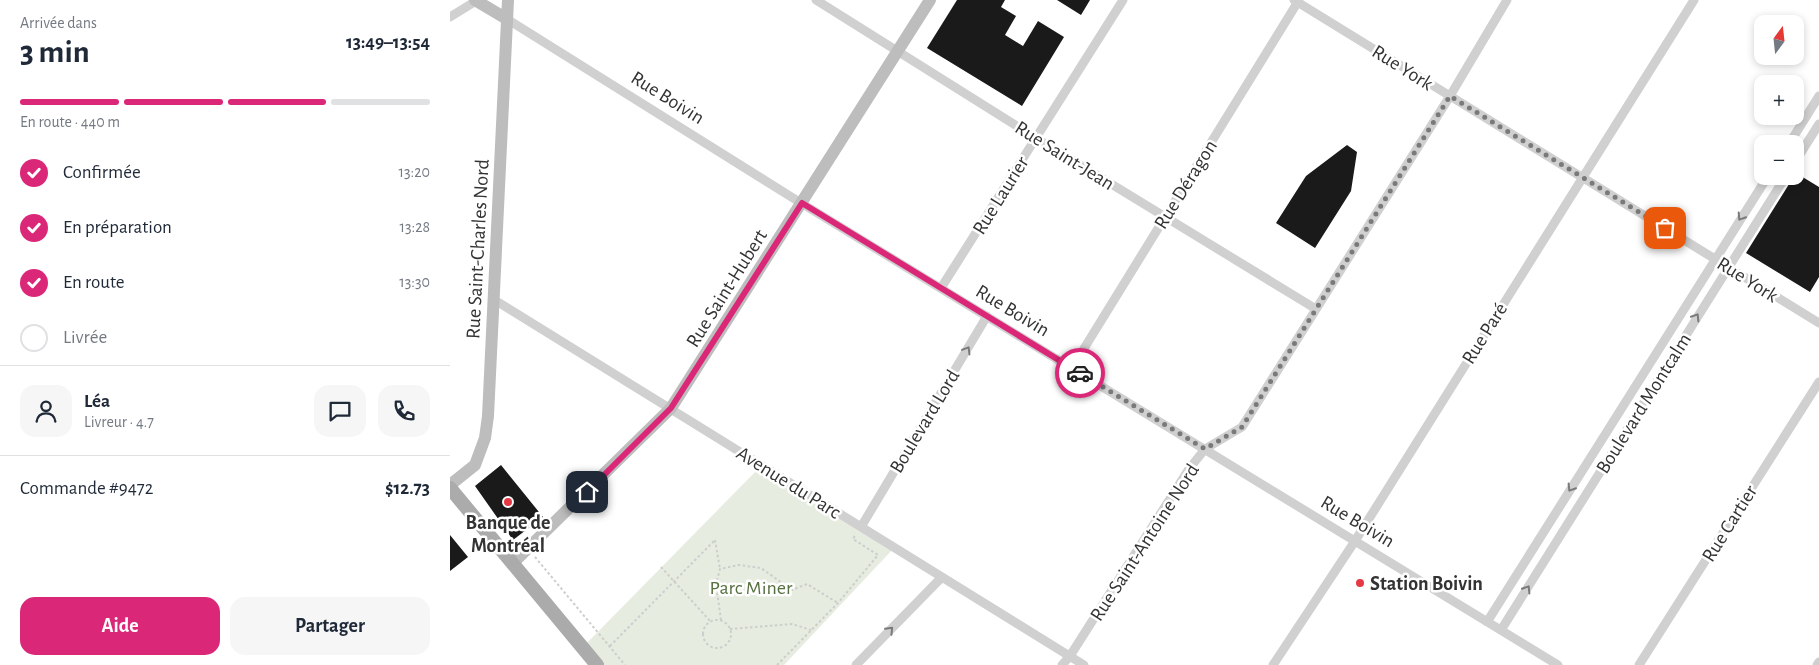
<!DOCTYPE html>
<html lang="fr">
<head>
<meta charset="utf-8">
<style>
  body { margin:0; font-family:"Alegreya Sans",sans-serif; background:#f6f6f7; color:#1f2937; height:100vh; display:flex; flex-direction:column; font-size:19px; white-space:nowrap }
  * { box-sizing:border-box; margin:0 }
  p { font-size:16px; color:#747a83 }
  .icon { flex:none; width:28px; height:28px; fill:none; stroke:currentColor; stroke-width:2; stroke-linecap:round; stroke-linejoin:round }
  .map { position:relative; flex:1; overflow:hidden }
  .sheet { display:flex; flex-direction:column; background:#fff; width:450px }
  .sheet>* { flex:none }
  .needle { width:32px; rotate:15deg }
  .buttons { position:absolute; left:1304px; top:15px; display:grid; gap:10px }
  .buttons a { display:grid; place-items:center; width:50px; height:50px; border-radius:10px; background:#fff; box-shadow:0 2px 8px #0003; font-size:25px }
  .pin { position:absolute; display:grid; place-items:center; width:42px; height:42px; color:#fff; margin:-21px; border-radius:10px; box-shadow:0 2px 8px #0006 }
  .courier { position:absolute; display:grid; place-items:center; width:50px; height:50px; margin:-25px; border:4px solid #db2777; border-radius:50%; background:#fff; color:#222; box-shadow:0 1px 6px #0007 }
  .headline em { font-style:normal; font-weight:700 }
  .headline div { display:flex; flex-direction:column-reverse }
  .headline { display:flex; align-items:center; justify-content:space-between; height:85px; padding:0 20px }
  h1 { font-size:32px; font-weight:700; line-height:38px }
  .bar { display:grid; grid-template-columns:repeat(4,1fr); gap:8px 5px; align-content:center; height:60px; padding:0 20px }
  .bar i { height:6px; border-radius:4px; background:#e0e1e3 }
  .bar .current { background:#db2777 }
  .bar p { grid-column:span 4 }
  .line { display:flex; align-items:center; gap:12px; padding:0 20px; border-top:1px solid #e0e1e3 }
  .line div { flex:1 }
  .round { display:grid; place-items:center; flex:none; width:52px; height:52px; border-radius:15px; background:#f6f6f7 }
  ol { padding:0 20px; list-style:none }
  li { display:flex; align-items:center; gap:15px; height:55px }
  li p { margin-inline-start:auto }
  li .icon { padding:5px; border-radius:50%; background:#db2777; color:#fff; stroke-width:4 }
  li:last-child { color:#747a83 }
  li i { width:28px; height:28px; border:2px solid #e0e1e3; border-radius:50% }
  .button { display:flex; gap:10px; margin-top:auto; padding:10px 20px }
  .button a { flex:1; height:58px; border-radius:15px; background:#db2777; color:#fff; font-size:20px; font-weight:700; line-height:58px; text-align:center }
  .button a+a { background:#f6f6f7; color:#1f2937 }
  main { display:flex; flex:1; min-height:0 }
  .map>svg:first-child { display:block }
  .green { fill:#e6ecdf }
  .building { fill:#1a1a1a }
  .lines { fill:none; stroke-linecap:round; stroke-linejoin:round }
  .path { stroke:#cdcdcd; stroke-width:2; stroke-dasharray:2.5 2.5; stroke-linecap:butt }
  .street { stroke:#d0d0d0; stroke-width:9 }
  .secondary { stroke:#bdbdbd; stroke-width:12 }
  .primary { stroke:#ababab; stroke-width:14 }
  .oneway { stroke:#7a7a7a }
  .done { stroke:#7a7a7a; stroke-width:5; stroke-dasharray:0 9 }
  .route { stroke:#db2777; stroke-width:6 }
  .poi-dot { fill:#e63946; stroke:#fff; stroke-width:2 }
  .labels { text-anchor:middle; stroke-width:5; stroke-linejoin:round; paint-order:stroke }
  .street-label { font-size:20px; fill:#333; stroke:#fff }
  .poi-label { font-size:20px; font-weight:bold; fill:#333; stroke:#fff }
  .park-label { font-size:20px; fill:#56703f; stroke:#fff }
</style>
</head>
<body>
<main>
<section class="sheet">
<div class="headline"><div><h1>3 min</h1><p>Arrivée dans</p></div><em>13:49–13:54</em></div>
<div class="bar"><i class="current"></i><i class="current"></i><i class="current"></i><i></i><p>En route · 440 m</p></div>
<ol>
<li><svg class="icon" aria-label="check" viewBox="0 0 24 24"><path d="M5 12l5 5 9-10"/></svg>Confirmée<p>13:20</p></li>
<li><svg class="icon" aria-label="check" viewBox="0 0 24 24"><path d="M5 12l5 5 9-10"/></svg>En préparation<p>13:28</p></li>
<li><svg class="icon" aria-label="check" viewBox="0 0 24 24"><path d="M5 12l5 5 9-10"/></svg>En route<p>13:30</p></li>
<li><i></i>Livrée</li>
</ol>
<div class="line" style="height:90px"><a class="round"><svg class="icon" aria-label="person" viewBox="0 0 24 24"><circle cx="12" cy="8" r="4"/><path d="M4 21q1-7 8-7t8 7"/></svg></a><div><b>Léa</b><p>Livreur · 4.7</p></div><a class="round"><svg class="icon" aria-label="chat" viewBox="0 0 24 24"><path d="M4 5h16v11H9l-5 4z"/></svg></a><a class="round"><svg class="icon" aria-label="phone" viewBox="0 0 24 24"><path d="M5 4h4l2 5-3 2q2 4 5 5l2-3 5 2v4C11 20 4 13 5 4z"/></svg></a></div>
<div class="line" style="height:65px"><div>Commande #9472</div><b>$12.73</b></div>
<div class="button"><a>Aide</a><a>Partager</a></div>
</section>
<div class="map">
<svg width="1369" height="665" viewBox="0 0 1369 665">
  <rect width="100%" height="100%" fill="#fff"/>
  <path class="green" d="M 309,468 L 443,549 L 334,665 L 147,665 L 132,648 Z"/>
  <path class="building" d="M 507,0 L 555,0 L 551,7 L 566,16 L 555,35 L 573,46 L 588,21 L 614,37 L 572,106 L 477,48 Z
    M 607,0 L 640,0 L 631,15 Z
    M 897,145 L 907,152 L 901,191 L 865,248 L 826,223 L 856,176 Z
    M 1346,173 L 1369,187 L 1369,277 L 1360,292 L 1296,253 Z
    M 51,465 L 93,517 L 63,540 L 25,486 Z
    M 0,535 L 18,557 L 0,571 Z"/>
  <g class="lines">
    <path class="path" d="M 265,540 L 270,569
      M 85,557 L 175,665
      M 211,567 L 261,622
      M 271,620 L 266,584 L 270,569 L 289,565 L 311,568 L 342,590 L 357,584 L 388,603
      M253 634a14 14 0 1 1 28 0a14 14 0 1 1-28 0Z
      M 280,629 L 342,624 L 361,630
      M 160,646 L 265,540
      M 327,665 L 388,603 L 428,555 L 403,539 L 406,534"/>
    <path class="street" d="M 366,0 L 586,138 L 866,309
      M 844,0 L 1369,323
      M 0,17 L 26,1
      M 57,19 L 351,203 L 1108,665
      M 1339,144 L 1369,96
      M 1345,162 L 1369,124
      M 491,288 L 673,0
      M 43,299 L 634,665
      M 622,368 L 849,0
      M 411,527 L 537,316
      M 1037,622 L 1318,176
      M 1051,630 L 1336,176
      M 406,665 L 492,577
      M 612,665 L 620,656 L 739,469 L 755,449 L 792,427 L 1000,96 L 1057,0
      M 823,665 L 905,541 L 1244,0
      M 1189,665 L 1369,382
      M 1367,665 L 1369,662"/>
    <path class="secondary" d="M 25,0 L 57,19
      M 0,485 L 25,465 L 35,438 L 38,416 L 58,0
      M 63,563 L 221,408 L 480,0"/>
    <path class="primary" d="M 0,488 L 147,665"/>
  </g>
  <defs><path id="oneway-chevron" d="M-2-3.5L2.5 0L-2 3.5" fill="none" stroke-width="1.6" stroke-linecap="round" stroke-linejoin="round" transform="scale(1.25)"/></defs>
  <g class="oneway">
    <use href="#oneway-chevron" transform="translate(1291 217) rotate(123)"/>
    <use href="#oneway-chevron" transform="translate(1246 317) rotate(-58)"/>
    <use href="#oneway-chevron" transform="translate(517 350) rotate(-59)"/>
    <use href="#oneway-chevron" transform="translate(1121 488) rotate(122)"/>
    <use href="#oneway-chevron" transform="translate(1077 589) rotate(-58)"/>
    <use href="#oneway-chevron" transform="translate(440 630) rotate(-46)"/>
  </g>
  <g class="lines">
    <path class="done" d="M 630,373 L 755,449 L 792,427 L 1000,96 L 1215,228"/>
    <path class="route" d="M 137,492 L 221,408 L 352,203 L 630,373"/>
  </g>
  <g class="poi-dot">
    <circle cx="58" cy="502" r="5"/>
    <circle cx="910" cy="583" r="5"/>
  </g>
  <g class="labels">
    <g class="street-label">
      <text transform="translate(953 67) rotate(32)" y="7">Rue York</text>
      <text transform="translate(218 97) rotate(32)" y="7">Rue Boivin</text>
      <text transform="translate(615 155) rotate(32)" y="7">Rue Saint-Jean</text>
      <text transform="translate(735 184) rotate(-58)" y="7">Rue Déragon</text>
      <text transform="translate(550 195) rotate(-58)" y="7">Rue Laurier</text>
      <text transform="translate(27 249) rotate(-87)" y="7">Rue Saint-Charles Nord</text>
      <text transform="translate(1298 279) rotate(32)" y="7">Rue York</text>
      <text transform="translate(276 288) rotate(-58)" y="7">Rue Saint-Hubert</text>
      <text transform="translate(563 310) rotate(31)" y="7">Rue Boivin</text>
      <text transform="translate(1034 333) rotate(-58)" y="7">Rue Paré</text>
      <text transform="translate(1193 403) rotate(-58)" y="7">Boulevard Montcalm</text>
      <text transform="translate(474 421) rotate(-59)" y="7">Boulevard Lord</text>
      <text transform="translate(339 482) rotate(32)" y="7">Avenue du Parc</text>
      <text transform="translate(908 521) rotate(31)" y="7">Rue Boivin</text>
      <text transform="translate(1279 523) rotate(-58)" y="7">Rue Cartier</text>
      <text transform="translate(694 542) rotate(-57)" y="7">Rue Saint-Antoine Nord</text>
    </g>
    <g class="poi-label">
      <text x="58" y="529">Banque de<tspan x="58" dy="23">Montréal</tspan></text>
      <text x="920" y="590" text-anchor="start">Station Boivin</text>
    </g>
    <g class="park-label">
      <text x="301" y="594">Parc Miner</text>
    </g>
  </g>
</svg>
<div class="buttons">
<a><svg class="needle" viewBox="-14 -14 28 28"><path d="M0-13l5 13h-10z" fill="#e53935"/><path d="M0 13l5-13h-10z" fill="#747a83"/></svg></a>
<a>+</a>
<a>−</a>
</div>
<div class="pin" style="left:1215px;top:228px;background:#ea580c"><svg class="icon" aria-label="bag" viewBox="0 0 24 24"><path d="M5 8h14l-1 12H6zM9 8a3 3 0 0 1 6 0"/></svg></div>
<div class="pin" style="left:137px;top:492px;background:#1f2937"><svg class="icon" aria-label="home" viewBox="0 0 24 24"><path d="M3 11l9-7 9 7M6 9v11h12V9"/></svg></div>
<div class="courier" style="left:630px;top:373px"><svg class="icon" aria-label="car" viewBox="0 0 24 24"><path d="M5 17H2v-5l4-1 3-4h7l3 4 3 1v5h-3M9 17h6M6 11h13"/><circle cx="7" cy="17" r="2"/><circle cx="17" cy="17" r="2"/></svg></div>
</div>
</main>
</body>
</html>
